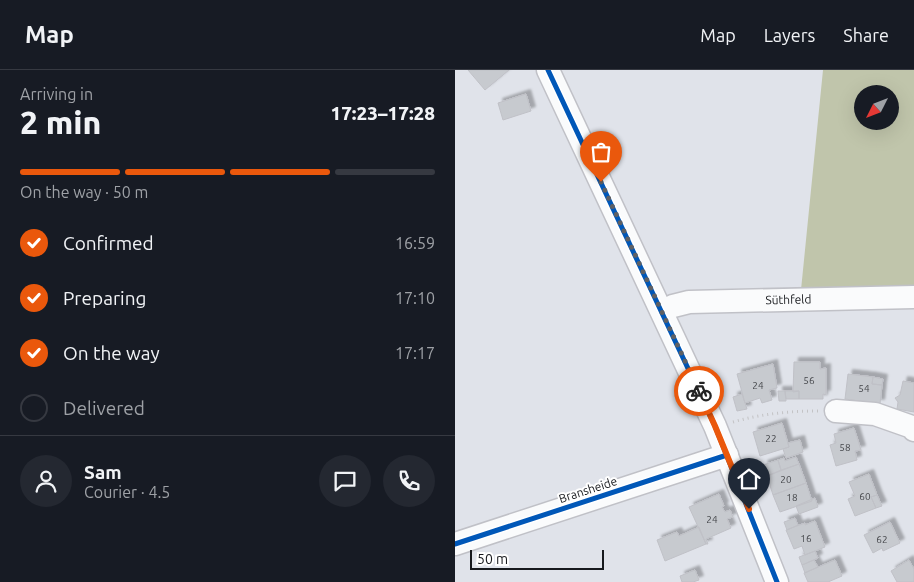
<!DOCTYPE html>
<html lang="en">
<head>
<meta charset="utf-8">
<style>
  body { margin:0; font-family:Ubuntu,sans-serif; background:#242831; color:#f1f3f6; height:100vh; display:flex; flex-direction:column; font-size:19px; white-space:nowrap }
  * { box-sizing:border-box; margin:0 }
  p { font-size:16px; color:#9ea1a6 }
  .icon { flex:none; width:28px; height:28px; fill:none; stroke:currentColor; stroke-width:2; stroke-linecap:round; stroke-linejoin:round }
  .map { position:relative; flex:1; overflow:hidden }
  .side { display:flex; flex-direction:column; background:#171b24; width:455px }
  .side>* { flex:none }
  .needle { width:32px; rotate:228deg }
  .buttons { position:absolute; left:399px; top:15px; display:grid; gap:10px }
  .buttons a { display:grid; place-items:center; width:45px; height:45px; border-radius:50%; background:#171b24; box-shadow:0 5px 20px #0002; font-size:25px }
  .scale { position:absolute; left:15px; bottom:12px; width:134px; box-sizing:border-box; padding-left:5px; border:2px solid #17191d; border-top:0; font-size:14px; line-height:18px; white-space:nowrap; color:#17191d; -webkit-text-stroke:4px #fff; paint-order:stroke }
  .pin { position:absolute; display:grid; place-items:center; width:42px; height:42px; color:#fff; margin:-51px -21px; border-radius:50% 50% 50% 0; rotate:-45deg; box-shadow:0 0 5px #0007 }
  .pin .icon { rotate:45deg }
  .courier { position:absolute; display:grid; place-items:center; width:50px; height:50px; margin:-25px; border:4px solid #ea580c; border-radius:50%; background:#fff; color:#222; box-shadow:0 1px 6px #0007 }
  .headline em { font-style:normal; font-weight:800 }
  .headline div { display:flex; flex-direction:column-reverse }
  .headline { display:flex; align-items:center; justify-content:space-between; height:85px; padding:0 20px }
  h1 { font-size:32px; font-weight:800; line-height:38px }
  .bar { display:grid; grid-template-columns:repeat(4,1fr); gap:8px 5px; align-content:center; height:60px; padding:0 20px }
  .bar i { height:6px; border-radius:4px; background:#363941 }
  .bar .on { background:#ea580c }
  .bar p { grid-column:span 4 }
  .line { display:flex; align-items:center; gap:12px; padding:0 20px; border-top:1px solid #363941 }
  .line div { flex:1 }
  .round { display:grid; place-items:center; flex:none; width:52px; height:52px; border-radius:26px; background:#242831 }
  ol { padding:0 20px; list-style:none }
  li { display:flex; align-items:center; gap:15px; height:55px }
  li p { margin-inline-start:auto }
  li .icon { padding:5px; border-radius:50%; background:#ea580c; color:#fff; stroke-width:4 }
  li:last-child { color:#9ea1a6 }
  li i { width:28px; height:28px; border:2px solid #363941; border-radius:50% }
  header { display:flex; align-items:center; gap:30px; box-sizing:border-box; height:70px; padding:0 25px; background:#171b24; border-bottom:1px solid #363941 }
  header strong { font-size:24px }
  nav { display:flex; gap:28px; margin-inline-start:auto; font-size:18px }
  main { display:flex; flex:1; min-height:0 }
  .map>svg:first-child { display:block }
  .forest { fill:#c0c5ab; fill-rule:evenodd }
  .building { fill:#c7cacf; stroke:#c0c1c7; filter:url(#shadow) }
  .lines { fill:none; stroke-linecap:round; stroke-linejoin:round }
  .minor-casing { stroke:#c0c1c7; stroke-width:25 }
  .path { stroke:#c3c3c5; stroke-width:3; stroke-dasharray:1 4; stroke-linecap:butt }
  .minor { stroke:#fafbfc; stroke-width:22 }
  .cycleway-casing { stroke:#fff; stroke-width:8 }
  .cycleway { stroke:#0057b8; stroke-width:5 }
  .done { stroke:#5d6065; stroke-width:5; stroke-dasharray:0 9 }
  .route { stroke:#ea580c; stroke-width:6 }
  .labels { text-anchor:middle; stroke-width:4; stroke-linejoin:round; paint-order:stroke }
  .number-label { font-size:10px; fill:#45474b }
  .street-label { font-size:12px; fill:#17191d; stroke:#fff }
</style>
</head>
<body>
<header>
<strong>Map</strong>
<nav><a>Map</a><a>Layers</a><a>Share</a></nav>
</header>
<main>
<section class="side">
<div class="headline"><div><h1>2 min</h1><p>Arriving in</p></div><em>17:23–17:28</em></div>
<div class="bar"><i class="on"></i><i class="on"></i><i class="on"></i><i></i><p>On the way · 50 m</p></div>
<ol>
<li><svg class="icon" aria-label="check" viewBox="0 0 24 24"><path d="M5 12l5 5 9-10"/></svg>Confirmed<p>16:59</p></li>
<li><svg class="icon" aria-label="check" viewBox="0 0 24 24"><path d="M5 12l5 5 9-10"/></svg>Preparing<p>17:10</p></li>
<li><svg class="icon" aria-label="check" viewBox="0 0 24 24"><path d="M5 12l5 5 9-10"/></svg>On the way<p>17:17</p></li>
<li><i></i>Delivered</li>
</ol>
<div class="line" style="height:90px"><a class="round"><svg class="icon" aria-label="person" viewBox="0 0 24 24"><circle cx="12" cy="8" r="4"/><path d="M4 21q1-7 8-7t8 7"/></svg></a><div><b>Sam</b><p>Courier · 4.5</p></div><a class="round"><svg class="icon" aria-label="chat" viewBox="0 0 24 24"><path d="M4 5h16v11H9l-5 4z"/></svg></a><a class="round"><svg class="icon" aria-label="phone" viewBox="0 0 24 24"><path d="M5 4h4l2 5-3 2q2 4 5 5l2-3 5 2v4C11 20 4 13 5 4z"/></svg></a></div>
</section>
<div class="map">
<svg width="459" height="512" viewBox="0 0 459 512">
  <defs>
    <filter id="shadow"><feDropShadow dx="4.5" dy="-4.5" stdDeviation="1" flood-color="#0004"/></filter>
  </defs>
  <rect width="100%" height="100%" fill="#e0e3ea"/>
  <path class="forest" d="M 368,0 L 459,0 L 459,220 L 346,220 ZM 408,24 L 435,24 L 435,51 L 408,51 Z"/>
  <path class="building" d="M 13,0 L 54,0 L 30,20 Z
    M 71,24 L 76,41 L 48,50 L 43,33 Z
    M 339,292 L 365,292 L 365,299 L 371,298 L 371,325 L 368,324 L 368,329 L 344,329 L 344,321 L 338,322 Z
    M 318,294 L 322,318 L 314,320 L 317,330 L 307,333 L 305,328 L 290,333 L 282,304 Z
    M 393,304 L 418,307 L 417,314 L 427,315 L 425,334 L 390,329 Z
    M 418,307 L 428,309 L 427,315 L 417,314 Z
    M 448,311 L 459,313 L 459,342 L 442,339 L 443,332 L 440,328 L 445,325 Z
    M 323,321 L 330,321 L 331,331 L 324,331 Z
    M 330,321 L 344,321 L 344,329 L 331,329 Z
    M 287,324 L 292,339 L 282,341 L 278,327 Z
    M 327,353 L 334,377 L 305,386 L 298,362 Z
    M 399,358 L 406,380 L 400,381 L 402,390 L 381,396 L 375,375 L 381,373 L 379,364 Z
    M 345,370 L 348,382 L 331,388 L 328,379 L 334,377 L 333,373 Z
    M 341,387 L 344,394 L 326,400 L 323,390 L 329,388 L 330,391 Z
    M 323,390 L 326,400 L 312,406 L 308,395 Z
    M 344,394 L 351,413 L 318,425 L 312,406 Z
    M 414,404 L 422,425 L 416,427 L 421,438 L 400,446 L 393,429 L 400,426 L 394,412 Z
    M 351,413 L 357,431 L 325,442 L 318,425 Z
    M 264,424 L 269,436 L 267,437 L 270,442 L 275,440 L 278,447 L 272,449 L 276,458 L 251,469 L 253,474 L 251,474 L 234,437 Z
    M 422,425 L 427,436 L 421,438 L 416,427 Z
    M 360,428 L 363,437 L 344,444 L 341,436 Z
    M 340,448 L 343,455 L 332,460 L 329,452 Z
    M 360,451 L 370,477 L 350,485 L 347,476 L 339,479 L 331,460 L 350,453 L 350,455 Z
    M 435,452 L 445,473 L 428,481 L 427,478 L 418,483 L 409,465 Z
    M 244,457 L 251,474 L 210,491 L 202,470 L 222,462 L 224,466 Z
    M 360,481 L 363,488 L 347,495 L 344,487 Z
    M 359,490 L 363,497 L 350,503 L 347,495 Z
    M 380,490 L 387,506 L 373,512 L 353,512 L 349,503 Z
    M 454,490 L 459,499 L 459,512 L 442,512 L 436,501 Z
    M 240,500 L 244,510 L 238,512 L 227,512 L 225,506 Z"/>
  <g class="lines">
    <defs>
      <g id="minor">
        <path d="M 93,0 L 260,356 L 322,512"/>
        <path id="s1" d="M 207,241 L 218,236 L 234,232 L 459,227"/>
        <path d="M 381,341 L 420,344 L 457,357 L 459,360"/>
        <path d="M 0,474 L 272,385"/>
      </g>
    </defs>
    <use href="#minor" class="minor-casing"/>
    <path class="path" d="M 278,352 C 306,344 334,341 363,341"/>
    <use href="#minor" class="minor"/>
    <defs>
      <path id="cycleway" d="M 93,0 L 260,356 L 322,512
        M 0,474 L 272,385"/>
    </defs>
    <use href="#cycleway" class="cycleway-casing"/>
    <use href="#cycleway" class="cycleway"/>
  </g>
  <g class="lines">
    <path class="done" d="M 146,112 L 244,321"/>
    <path class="route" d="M 244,321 L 260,356 L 294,439"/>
  </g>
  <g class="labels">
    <g class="number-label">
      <text x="354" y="314">56</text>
      <text x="303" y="319">24</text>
      <text x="409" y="322">54</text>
      <text x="316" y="372">22</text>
      <text x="390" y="381">58</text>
      <text x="331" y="413">20</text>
      <text x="410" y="430">60</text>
      <text x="337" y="431">18</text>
      <text x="257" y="453">24</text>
      <text x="351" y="472">16</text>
      <text x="427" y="473">62</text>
    </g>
    <g class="street-label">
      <text dy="4" stroke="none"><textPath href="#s1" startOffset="128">Süthfeld</textPath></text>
      <text transform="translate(133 420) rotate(-18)" y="4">Bransheide</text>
    </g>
  </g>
</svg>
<div class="buttons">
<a><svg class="needle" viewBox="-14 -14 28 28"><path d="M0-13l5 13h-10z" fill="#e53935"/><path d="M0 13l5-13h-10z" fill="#9ea1a6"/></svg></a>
</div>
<div class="scale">50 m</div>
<div class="pin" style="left:146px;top:112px;background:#ea580c"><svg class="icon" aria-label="bag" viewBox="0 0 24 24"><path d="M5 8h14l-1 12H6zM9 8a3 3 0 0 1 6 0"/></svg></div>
<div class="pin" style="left:294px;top:439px;background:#1f2937"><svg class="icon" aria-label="home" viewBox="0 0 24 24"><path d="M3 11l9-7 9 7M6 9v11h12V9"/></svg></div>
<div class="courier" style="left:244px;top:321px"><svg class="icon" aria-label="bike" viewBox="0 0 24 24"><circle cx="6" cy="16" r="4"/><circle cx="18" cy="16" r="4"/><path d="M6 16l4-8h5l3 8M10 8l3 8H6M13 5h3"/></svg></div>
</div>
</main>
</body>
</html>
